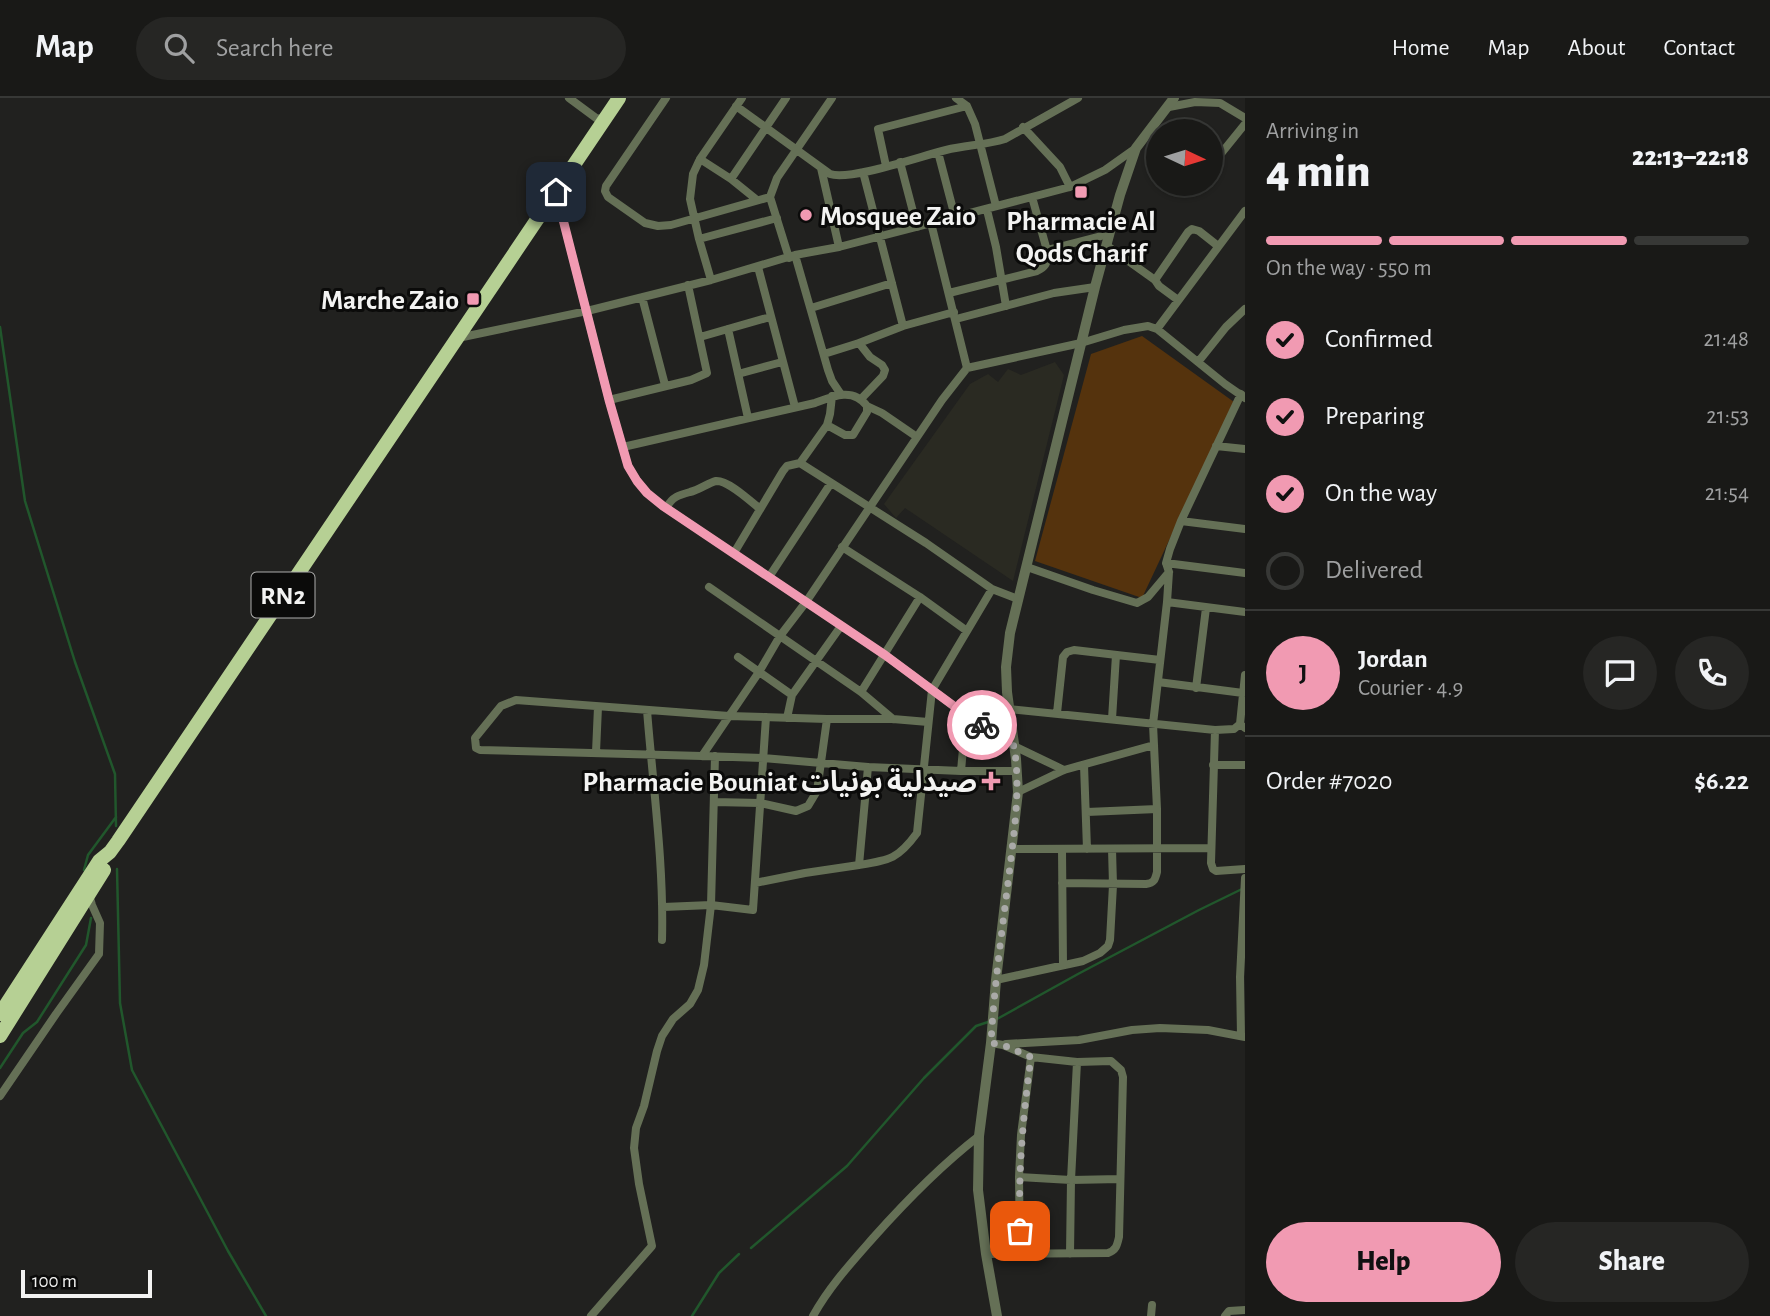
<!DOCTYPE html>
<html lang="en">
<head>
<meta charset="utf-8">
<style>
  body { margin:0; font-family:"Alegreya Sans","Noto Sans Arabic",sans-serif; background:#262624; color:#f1f3f6; height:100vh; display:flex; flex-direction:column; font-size:26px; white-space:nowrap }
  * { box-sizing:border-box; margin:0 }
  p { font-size:23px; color:#9fa0a1 }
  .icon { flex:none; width:38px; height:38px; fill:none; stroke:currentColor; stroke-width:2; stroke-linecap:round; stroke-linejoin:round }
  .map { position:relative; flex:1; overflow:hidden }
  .sheet { display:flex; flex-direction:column; background:#191917; width:525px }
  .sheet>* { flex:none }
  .needle { width:46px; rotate:94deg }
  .buttons { position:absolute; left:1146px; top:21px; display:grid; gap:14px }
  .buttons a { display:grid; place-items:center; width:77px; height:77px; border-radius:50%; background:#191917; box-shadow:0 2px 5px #0004,0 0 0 2px #373836; font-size:35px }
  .scale { position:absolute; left:21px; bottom:18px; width:131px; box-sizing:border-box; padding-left:7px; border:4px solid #f3f3f2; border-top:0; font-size:19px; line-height:24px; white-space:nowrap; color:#f3f3f2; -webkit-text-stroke:5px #0b0b0a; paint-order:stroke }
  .pin { position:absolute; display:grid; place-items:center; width:60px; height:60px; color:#fff; margin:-30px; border-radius:14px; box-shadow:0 4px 10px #0006 }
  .courier { position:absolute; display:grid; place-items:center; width:70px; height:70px; margin:-35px; border:5px solid #f19ab2; border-radius:50%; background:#fff; color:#222; box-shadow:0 2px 9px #0007 }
  .head em { font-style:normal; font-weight:800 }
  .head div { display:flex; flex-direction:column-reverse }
  .head { display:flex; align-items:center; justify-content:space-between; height:119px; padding:0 21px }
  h1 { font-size:46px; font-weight:800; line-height:52px }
  .bar { display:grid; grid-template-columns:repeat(4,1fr); gap:10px 7px; align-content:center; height:84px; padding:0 21px }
  .bar i { height:9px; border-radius:5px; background:#373836 }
  .bar .selected { background:#f19ab2 }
  .bar p { grid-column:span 4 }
  .line { display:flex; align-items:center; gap:18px; padding:0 21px; border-top:2px solid #373836 }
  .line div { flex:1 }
  .round { display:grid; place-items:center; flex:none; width:74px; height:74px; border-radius:37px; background:#262624 }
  ol { padding:0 21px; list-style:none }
  li { display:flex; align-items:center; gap:21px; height:77px }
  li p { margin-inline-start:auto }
  li .icon { padding:7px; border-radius:50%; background:#f19ab2; color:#111; stroke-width:4 }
  li:last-child { color:#9fa0a1 }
  li i { width:38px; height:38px; border:4px solid #373836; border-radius:50% }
  .button { display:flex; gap:14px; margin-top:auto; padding:14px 21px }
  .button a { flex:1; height:80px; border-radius:42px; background:#f19ab2; color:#111; font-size:28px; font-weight:800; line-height:80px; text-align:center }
  .button a+a { background:#262624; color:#f1f3f6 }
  header { display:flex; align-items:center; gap:42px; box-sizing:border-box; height:98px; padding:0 35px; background:#191917; border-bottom:2px solid #373836 }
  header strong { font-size:33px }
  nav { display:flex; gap:38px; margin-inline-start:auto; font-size:24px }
  .search { width:490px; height:63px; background:#262624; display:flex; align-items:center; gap:18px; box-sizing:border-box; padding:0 24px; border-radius:38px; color:#9fa0a1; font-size:26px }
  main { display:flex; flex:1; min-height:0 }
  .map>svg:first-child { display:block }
  .built { fill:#2a2a22 }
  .green { fill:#55330d }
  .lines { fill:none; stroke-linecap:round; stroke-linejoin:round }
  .stream { stroke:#21572c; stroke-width:2.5 }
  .minor { stroke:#657056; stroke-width:8 }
  .tertiary { stroke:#657056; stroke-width:10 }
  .trunk { stroke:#b6d094; stroke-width:14 }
  .done { stroke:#aaaaa8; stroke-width:7; stroke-dasharray:0 12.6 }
  .route { stroke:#f19ab2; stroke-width:9 }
  .poi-dot { fill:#f19ab2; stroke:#0b0b0a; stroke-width:2.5 }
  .labels { text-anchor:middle; stroke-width:6; stroke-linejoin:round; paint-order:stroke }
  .shield { fill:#0b0b0a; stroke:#adadac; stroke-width:2 }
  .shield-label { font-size:26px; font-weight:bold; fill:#f3f3f2 }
  .poi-label { font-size:28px; font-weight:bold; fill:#f3f3f2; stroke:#0b0b0a; text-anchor:end }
</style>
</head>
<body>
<header>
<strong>Map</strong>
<div class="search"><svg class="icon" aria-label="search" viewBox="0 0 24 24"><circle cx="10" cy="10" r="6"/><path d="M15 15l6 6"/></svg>Search here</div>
<nav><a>Home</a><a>Map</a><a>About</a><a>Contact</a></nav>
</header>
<main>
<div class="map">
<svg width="1245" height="1218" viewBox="0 0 1245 1218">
  <rect width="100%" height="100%" fill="#21211f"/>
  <path class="built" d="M 1055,264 L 1064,277 L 1013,483 L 905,410 L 896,420 L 884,406 L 970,286 L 988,276 L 998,284 L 1008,271 L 1021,277 Z"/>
  <path class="green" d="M 1142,238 L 1234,304 L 1142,500 L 1035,463 L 1091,256 Z"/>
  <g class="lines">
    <path class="stream" d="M 0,229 L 25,403 L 75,564 L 115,676 L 116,728
      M 117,771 L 120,905 L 132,972 L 228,1153 L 266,1218
      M 84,772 L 88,757 L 116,719
      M 997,921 L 1078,876 L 1199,812 L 1242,791
      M 0,970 L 23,935 L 37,924 L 86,847 L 91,820
      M 751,1150 L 847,1068 L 924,980 L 976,928 L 991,923
      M 692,1218 L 719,1175 L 739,1156"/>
    <path class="minor" d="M 569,0 L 596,20 L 604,22
      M 666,0 L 606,88 L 605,93 L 608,99 L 645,125 L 658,128 L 671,127 L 770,99
      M 956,0 L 967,8 L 975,26 L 996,108
      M 736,8 L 830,76 C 850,83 921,58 946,52 C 966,47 986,47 1005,41 L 1078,0
      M 1169,9 L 1195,4 L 1220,5 L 1245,20
      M 1023,29 L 1060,69 L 1070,89
      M 938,54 L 955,119
      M 700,61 L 731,81 L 757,102
      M 900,64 L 917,129
      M 886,68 L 878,31 L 967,8
      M 1211,68 L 1245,26
      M 821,70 L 839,149
      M 731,81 L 786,0
      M 556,94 L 609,302 L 628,368 L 637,383 L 647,395 L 663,408 L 885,557 L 966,617 L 1014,648 L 1064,672
      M 987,112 L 996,149 L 1006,208
      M 931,125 L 967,270
      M 699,141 L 777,120
      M 1106,147 L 1155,182
      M 1047,152 L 1109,136
      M 795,157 L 828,272 L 832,283 L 840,295
      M 789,160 L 770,99 L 777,80 L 832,0
      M 758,169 L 795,309
      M 711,182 L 699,141 L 690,101 L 693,76 L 700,61 L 742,0
      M 949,195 L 1037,173 C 1045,169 1047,166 1048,156 L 1032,99
      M 642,199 L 665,287
      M 1178,202 L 1159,188 L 1155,182 L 1188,134 L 1192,131 L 1199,133 L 1218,148
      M 811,210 L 892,185
      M 956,221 L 1054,195 L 1095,189
      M 903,228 L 954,214
      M 728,231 L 748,320
      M 1157,231 L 1245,113
      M 700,239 L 770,219
      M 458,240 L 587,213 L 711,182 L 795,157 L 839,149 L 1070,89 L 1105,72 L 1136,50
      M 824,256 L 859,245
      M 1198,264 L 1226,229 L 1245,211
      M 738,276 L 782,264
      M 861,301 L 883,278 L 885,272 L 882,267 L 870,259 L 859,245 L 903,228 L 863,74
      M 609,302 L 691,282 L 707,275 L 688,187
      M 867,308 L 882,315 L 917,339
      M 1216,348 L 1245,351
      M 623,349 L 815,305 C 833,298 853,289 867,308 L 867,314 L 853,337 L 845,337 L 827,327
      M 800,365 L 827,327 L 830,316 L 832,298
      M 667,409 C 672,399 679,397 690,394 C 699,392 708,385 716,383 C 728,382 750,403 759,410
      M 1181,423 L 1245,431
      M 842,449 L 920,499 L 967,533
      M 734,455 L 783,373 L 787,368 L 800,365 L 926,445 L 992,491 L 1018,501
      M 1166,465 L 1245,475
      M 1027,469 L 1093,492 L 1137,505 L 1148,499 L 1169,474
      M 769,479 L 831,385
      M 709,489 L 861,594 L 893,621
      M 1167,504 L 1245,514
      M 738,559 L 792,597
      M 1245,577 L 1240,626 L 1245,630
      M 1158,584 L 1243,595
      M 1196,590 L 1206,510
      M 861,594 L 920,499
      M 1009,611 L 1215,632 L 1234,631 L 1240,626
      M 647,612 C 653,689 664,765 662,842
      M 1057,615 L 1063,559 L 1067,554 L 1074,552 L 1160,562
      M 787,620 L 792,597 L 841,528
      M 1112,621 L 1116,557
      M 928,624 L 893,621 L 827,621 L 729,618 L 516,602 L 501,608 L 475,640 L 476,650 L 480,652 L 702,658 L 763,660 L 868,669 L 961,673 L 1017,673
      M 1215,632 L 1211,765 L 1213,771 L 1216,773 L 1245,771
      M 596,654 L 598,609
      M 702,658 L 759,574 L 780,538 L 806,504 L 942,302 L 967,270 L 1081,245 L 1124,232 L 1148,228 L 1157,231 L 1225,286 L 1245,300
      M 1084,667 L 1087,751
      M 1213,667 L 1245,667
      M 961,673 L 966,617
      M 1018,694 L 1064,672 L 1154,647
      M 714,704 L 760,705 L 796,713 L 808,708 L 817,693 L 827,621
      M 1087,714 L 1157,711
      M 1012,751 L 1211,750
      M 1062,751 L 1063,867
      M 859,767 C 890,762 898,761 917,735 L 932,592 L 992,491
      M 755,785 L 805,775 L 859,767 L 868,669
      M 1062,785 L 1146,786 C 1154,785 1155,782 1157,774 L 1157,711 L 1153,626 L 1167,504 L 1169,474 L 1166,465 L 1170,451 L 1181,423 L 1241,296
      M 663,809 L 711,807 L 753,812 L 766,619
      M 996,882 L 1083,863 L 1100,855 L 1108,848 L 1110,842 L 1113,787 L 1112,751
      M 1241,938 L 1240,879 L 1245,780
      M 1006,946 L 1079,942 L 1132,932 L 1160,930 L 1208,932 L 1245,939
      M 0,998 L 56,916 L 99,856 L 100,825 L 92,807 L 89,797
      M 1019,1079 L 1071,1082 L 1120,1081
      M 1020,1155 L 1019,1079 L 1021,1037 L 1031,959
      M 986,1156 L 1108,1155 C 1116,1152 1117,1148 1119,1139 L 1123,979 L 1121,972 L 1111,963 L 1077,964 L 1031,959 L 1003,947 L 991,945
      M 1070,1156 L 1071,1082 L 1077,964
      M 591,1218 L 652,1148 L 639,1086 L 634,1050 L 636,1030 L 644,1008 L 657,953 L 662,938 L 673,921 L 690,906 L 698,892 L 704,867 L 711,807 L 715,658
      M 813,1218 C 829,1189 851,1165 873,1140 C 906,1103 940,1068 979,1038
      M 1151,1218 L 1152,1207
      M 1225,1218 L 1229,1213 L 1245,1212"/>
    <path class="tertiary" d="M 997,1218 L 986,1156 L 978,1092 L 979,1038 L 991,945 L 996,882 L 1018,694 L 1016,661 L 1007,594 L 1006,569 L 1010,535 L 1095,189 L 1120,97 L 1136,50 L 1174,0"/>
    <path class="trunk" d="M 0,916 L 99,763 L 110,754 L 118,743 L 619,0
      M 0,938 L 104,772"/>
  </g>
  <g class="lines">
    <path class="done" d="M 982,627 L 1014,648 C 1021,691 1014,734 1009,777 C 1002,833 994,889 991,945 L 1003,947 L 1031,959 C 1023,1018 1018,1074 1020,1133"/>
    <path class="route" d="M 556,94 L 609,302 L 628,368 L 637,383 L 647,395 L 663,408 L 885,557 L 966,617 L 982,627"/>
  </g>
  <g class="poi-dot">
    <rect x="1074" y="87" width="14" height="14" rx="3.5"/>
    <circle cx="806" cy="117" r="7"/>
    <rect x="466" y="194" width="14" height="14" rx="3.5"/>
    <path d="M987.5 672.5h7v7h7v7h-7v7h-7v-7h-7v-7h7z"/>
  </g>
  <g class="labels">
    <rect class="shield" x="251.5" y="474.5" width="63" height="45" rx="5"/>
    <g class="shield-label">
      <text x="283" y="506">RN2</text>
    </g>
    <g class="poi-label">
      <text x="820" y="127" text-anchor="start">Mosquee Zaio</text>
      <text x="1081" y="132" text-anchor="middle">Pharmacie Al<tspan x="1081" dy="32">Qods Charif</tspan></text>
      <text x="459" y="211">Marche Zaio</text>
      <text x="977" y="693">Pharmacie Bouniat صيدلية بونيات</text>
    </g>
  </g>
</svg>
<div class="buttons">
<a><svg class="needle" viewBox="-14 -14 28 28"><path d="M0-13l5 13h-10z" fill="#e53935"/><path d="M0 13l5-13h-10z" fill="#9fa0a1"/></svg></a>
</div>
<div class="scale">100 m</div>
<div class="pin" style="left:1020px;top:1133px;background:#ea580c"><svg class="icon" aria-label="bag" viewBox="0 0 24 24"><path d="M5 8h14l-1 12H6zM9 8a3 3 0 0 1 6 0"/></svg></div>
<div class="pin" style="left:556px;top:94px;background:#1f2937"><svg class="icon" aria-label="home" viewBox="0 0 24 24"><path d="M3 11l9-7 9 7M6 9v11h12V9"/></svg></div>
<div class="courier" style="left:982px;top:627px"><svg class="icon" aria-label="bike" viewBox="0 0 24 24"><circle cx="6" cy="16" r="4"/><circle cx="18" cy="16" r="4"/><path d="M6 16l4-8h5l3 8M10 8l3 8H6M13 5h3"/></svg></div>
</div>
<section class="sheet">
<div class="head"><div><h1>4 min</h1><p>Arriving in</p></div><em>22:13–22:18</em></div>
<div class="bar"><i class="selected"></i><i class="selected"></i><i class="selected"></i><i></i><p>On the way · 550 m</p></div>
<ol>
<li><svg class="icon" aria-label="check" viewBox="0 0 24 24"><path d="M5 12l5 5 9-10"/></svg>Confirmed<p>21:48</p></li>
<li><svg class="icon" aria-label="check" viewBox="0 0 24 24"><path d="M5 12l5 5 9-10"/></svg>Preparing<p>21:53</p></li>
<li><svg class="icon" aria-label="check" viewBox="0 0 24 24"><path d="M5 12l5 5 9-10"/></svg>On the way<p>21:54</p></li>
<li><i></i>Delivered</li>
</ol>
<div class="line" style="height:126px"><b class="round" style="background:#f19ab2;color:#111">J</b><div><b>Jordan</b><p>Courier · 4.9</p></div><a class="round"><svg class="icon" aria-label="chat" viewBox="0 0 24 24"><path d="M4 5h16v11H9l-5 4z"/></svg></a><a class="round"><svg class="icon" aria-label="phone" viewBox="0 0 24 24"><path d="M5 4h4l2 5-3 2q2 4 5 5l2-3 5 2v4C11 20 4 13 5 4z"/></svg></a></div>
<div class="line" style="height:91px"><div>Order #7020</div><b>$6.22</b></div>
<div class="button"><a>Help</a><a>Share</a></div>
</section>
</main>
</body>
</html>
